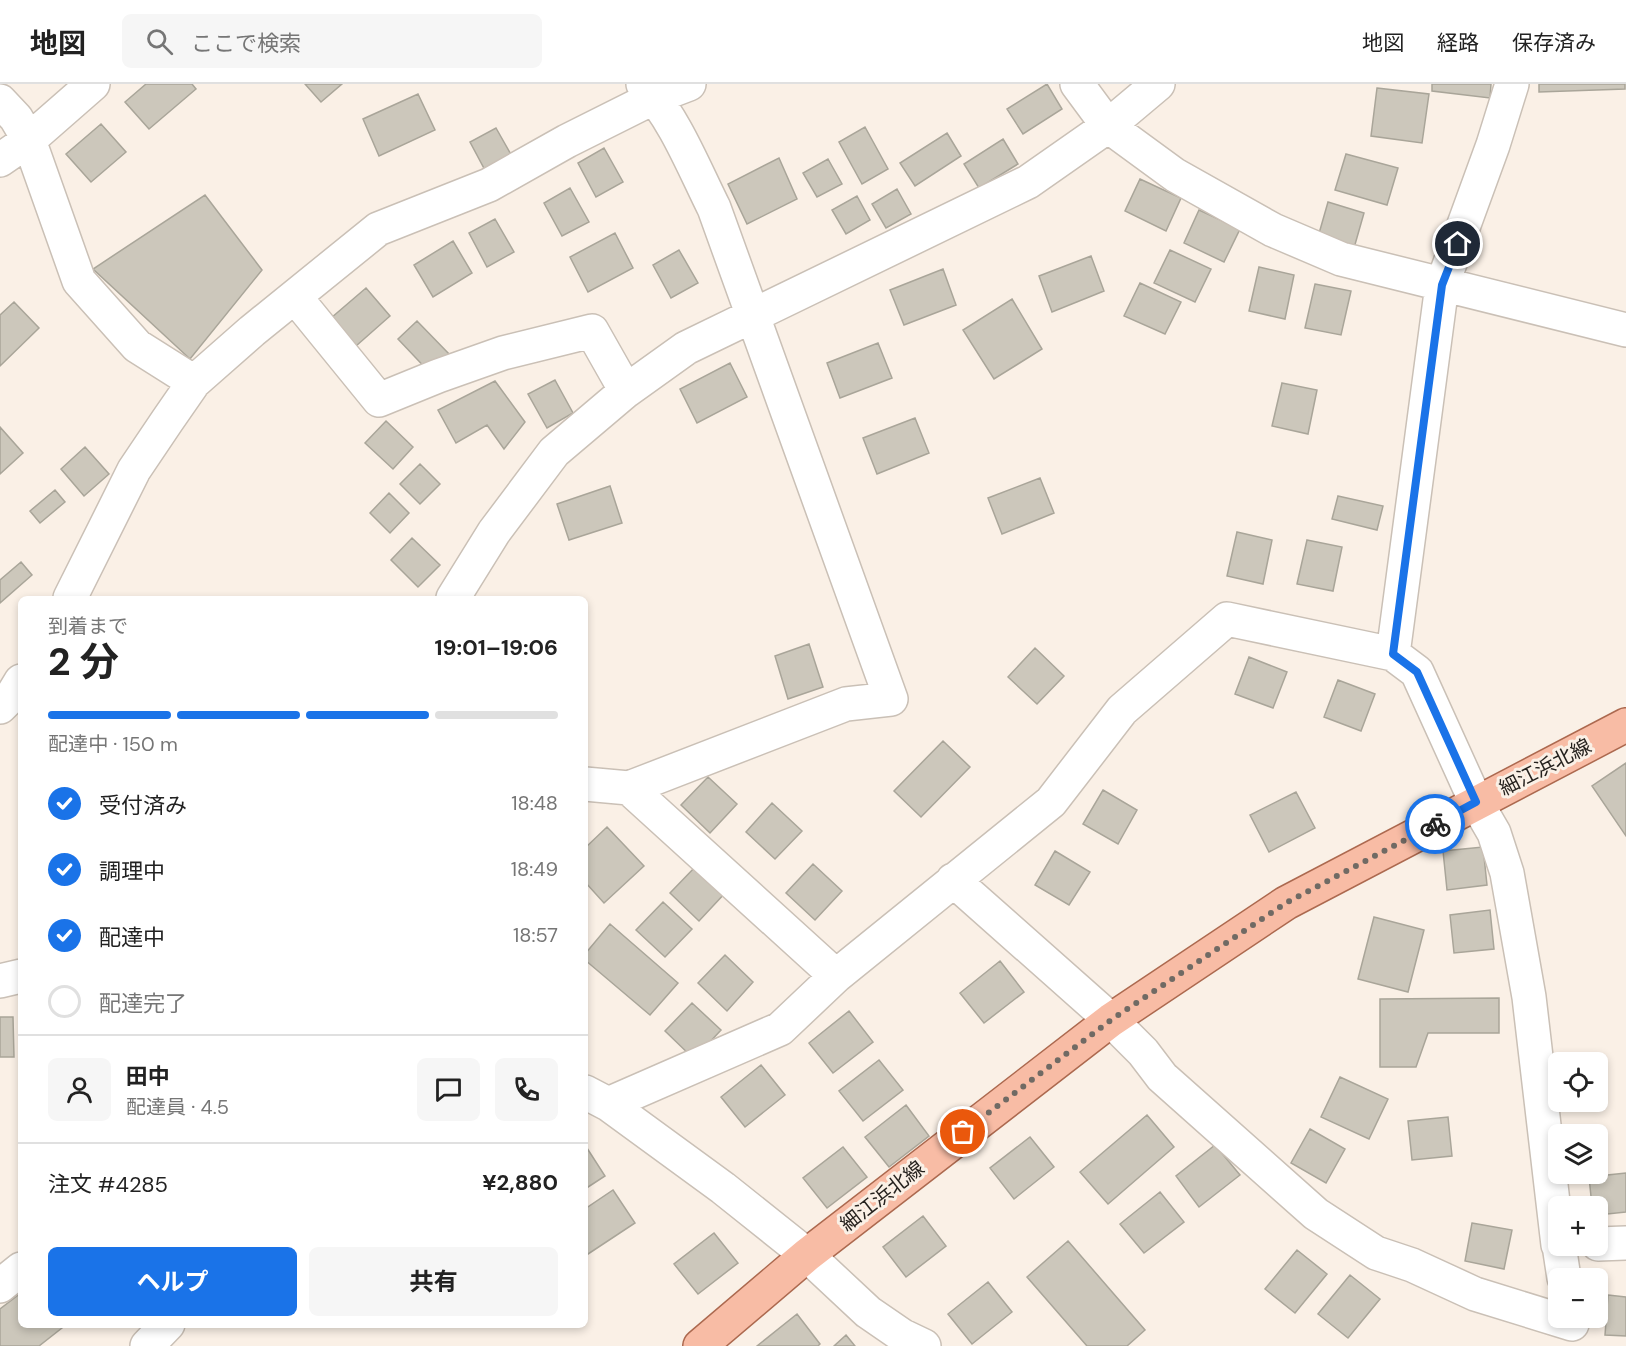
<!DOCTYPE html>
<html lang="ja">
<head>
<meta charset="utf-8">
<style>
  body { margin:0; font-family:"DM Sans","Noto Sans JP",sans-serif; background:#f6f6f6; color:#222; height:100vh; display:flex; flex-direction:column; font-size:22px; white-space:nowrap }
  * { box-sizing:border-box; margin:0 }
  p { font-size:20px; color:#767676 }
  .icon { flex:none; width:33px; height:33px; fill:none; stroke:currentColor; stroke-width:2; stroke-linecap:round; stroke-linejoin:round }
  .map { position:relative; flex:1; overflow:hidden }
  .panel { position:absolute; left:18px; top:512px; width:570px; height:732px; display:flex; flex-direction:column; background:#fff; border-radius:9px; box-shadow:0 3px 9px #0003 }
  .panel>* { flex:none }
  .tools { position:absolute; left:1548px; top:968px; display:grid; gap:12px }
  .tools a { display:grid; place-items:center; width:60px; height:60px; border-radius:9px; background:#fff; box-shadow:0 3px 9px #0003; font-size:30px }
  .pin { position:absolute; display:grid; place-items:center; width:51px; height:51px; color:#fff; margin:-26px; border:3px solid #fff; border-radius:50%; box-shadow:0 2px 6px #0007 }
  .courier { position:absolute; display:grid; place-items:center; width:60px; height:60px; margin:-30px; border:4px solid #1a73e8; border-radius:50%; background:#fff; color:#222; box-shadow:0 2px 8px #0007 }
  .headline em { font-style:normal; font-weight:700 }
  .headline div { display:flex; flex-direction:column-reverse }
  .headline { display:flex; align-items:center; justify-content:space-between; height:102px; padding:0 30px }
  h1 { font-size:39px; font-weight:700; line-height:45px }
  .bar { display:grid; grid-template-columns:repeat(4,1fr); gap:9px 6px; align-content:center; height:72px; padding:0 30px }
  .bar i { height:8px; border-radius:4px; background:#e0e0e0 }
  .bar .current { background:#1a73e8 }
  .bar p { grid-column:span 4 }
  .line { display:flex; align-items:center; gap:15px; padding:0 30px; border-top:2px solid #e0e0e0 }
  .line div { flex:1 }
  .round { display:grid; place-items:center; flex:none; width:63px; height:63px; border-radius:9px; background:#f6f6f6 }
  ol { padding:0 30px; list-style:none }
  li { display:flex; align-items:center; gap:18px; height:66px }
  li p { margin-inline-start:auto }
  li .icon { padding:6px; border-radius:50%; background:#1a73e8; color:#fff; stroke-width:4 }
  li:last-child { color:#767676 }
  li i { width:33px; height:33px; border:3px solid #e0e0e0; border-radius:50% }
  .cta { display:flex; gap:12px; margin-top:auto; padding:12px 30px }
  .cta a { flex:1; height:69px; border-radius:9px; background:#1a73e8; color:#fff; font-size:24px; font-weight:700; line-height:69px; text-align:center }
  .cta a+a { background:#f6f6f6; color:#222 }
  header { display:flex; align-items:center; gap:36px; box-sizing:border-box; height:84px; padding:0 30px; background:#fff; border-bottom:2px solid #e0e0e0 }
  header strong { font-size:28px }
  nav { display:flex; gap:33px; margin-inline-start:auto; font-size:21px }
  .search { width:420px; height:54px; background:#f6f6f6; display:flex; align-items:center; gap:15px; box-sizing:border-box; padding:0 21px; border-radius:9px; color:#767676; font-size:22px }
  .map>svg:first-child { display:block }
  .building { fill:#ccc7bb; stroke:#a9a599; stroke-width:1.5 }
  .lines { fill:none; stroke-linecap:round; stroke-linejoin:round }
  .minor-casing { stroke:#cac0b6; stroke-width:36 }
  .major-casing { stroke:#ac694f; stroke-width:36 }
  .minor { stroke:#fff; stroke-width:33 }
  .major { stroke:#f8bca5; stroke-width:33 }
  .done { stroke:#706a64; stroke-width:6; stroke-dasharray:0 10.8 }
  .route { stroke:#1a73e8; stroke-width:8 }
  .labels { text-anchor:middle; stroke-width:6; stroke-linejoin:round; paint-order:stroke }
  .street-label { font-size:20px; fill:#26221e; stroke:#faf0e6 }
</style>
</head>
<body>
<header>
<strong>地図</strong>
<div class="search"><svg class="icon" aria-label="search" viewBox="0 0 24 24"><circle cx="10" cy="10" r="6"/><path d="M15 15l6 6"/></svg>ここで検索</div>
<nav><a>地図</a><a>経路</a><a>保存済み</a></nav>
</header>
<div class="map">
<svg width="1626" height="1262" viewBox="0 0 1626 1262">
  <rect width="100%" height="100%" fill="#faf0e6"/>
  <path class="building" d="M 146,0 L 192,0 L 196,5 L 149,45 L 125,18 Z
    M 305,0 L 342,0 L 321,18 Z
    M 1047,0 L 1062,25 L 1023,50 L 1007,25 Z
    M 1432,0 L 1491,0 L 1490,14 L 1432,7 Z
    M 1539,0 L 1625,0 L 1625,5 L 1539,8 Z
    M 1377,4 L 1429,10 L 1422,59 L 1371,52 Z
    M 418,10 L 435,46 L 379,72 L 363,35 Z
    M 101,40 L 126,68 L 91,98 L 66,70 Z
    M 865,43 L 888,85 L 862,100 L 839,58 Z
    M 496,44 L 513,74 L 486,88 L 470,58 Z
    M 947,49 L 961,72 L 915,102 L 900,79 Z
    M 1003,55 L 1018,80 L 979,104 L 964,80 Z
    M 604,64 L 623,98 L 596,113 L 578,79 Z
    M 1346,70 L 1398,84 L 1387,121 L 1335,106 Z
    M 779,74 L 797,115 L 747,140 L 728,100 Z
    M 828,75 L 842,100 L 817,113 L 803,89 Z
    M 1140,95 L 1181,114 L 1166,147 L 1125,127 Z
    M 570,104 L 589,138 L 562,152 L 544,119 Z
    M 897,105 L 911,130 L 886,144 L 872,120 Z
    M 205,111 L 262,186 L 190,275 L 93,185 Z
    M 857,112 L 870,136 L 846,150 L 832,126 Z
    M 1328,118 L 1364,129 L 1354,164 L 1318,153 Z
    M 1199,126 L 1240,145 L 1224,178 L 1184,159 Z
    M 495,135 L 514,168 L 487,183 L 469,149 Z
    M 615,149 L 633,184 L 588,208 L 570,173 Z
    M 453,157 L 472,189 L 433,213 L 414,181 Z
    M 679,166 L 698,199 L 671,214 L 653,181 Z
    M 1170,166 L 1211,185 L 1195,218 L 1154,199 Z
    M 1091,172 L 1104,207 L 1052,228 L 1039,192 Z
    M 1259,183 L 1294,191 L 1285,235 L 1249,227 Z
    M 943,185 L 956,221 L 904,241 L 890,206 Z
    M 1140,199 L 1181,218 L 1165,250 L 1124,232 Z
    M 1315,200 L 1351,207 L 1341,251 L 1305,244 Z
    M 366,204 L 390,232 L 356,262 L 331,234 Z
    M 1012,215 L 1042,265 L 994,295 L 963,246 Z
    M 14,218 L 39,244 L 0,282 L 0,231 Z
    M 417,237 L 451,272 L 432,291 L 398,255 Z
    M 878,259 L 892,294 L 840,314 L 827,279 Z
    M 730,279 L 747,313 L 697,339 L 680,305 Z
    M 555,296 L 573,329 L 547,344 L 528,310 Z
    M 495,297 L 525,338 L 504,365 L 487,341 L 456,359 L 438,326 Z
    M 1282,299 L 1317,306 L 1308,350 L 1272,342 Z
    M 915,334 L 929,369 L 877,390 L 863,354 Z
    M 386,337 L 413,363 L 393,385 L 365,359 Z
    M 0,343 L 23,369 L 0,390 Z
    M 85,363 L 109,390 L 84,412 L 61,385 Z
    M 420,380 L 440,400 L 420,420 L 400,400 Z
    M 1040,394 L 1054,429 L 1002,450 L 988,414 Z
    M 610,402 L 622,439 L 569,456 L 557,420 Z
    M 55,406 L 65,418 L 40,439 L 30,427 Z
    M 389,409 L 409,429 L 390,449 L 370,429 Z
    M 1338,412 L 1383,422 L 1377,446 L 1332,435 Z
    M 1237,448 L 1272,456 L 1263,500 L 1227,492 Z
    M 412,454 L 440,481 L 418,503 L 391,476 Z
    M 1307,456 L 1342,463 L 1333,507 L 1297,500 Z
    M 21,478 L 32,491 L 0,519 L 0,496 Z
    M 809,560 L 823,603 L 788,615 L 775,572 Z
    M 1035,564 L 1064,592 L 1037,620 L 1008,593 Z
    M 1249,573 L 1287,588 L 1273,624 L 1235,610 Z
    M 1338,596 L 1375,610 L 1361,647 L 1324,633 Z
    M 943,657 L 970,683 L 921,733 L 894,707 Z
    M 1626,679 L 1626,752 L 1592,702 Z
    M 708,693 L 737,720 L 710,749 L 681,721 Z
    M 1103,706 L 1137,726 L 1118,760 L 1083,740 Z
    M 1296,708 L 1315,744 L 1269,768 L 1250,731 Z
    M 772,719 L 802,747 L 775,775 L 746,748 Z
    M 607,743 L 644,782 L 604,819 L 585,798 L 585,764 Z
    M 1483,763 L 1487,801 L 1447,806 L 1443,767 Z
    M 1055,767 L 1090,788 L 1069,821 L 1035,801 Z
    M 813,780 L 842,807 L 815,836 L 786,809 Z
    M 697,781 L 726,808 L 699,837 L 670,809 Z
    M 663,818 L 692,845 L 665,873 L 636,846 Z
    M 1490,826 L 1494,865 L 1454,869 L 1450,831 Z
    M 1374,833 L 1424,846 L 1408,908 L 1358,895 Z
    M 610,840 L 678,899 L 650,931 L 585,876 L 585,870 Z
    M 725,871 L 753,898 L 727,927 L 698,899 Z
    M 1000,877 L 1024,908 L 984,939 L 960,909 Z
    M 1499,914 L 1499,949 L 1428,949 L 1416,983 L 1380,983 L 1380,915 Z
    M 692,919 L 721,946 L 694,975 L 665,947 Z
    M 849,927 L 873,958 L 833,989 L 809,959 Z
    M 0,933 L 13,933 L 14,973 L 0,973 Z
    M 879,976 L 903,1006 L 863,1037 L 839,1007 Z
    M 761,981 L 785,1011 L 745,1043 L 721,1013 Z
    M 1340,993 L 1388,1015 L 1369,1055 L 1321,1033 Z
    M 906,1021 L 929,1052 L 889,1083 L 865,1053 Z
    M 1147,1031 L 1174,1063 L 1108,1120 L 1080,1088 Z
    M 1448,1033 L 1452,1072 L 1412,1076 L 1408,1037 Z
    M 1310,1045 L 1345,1065 L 1326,1099 L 1291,1079 Z
    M 1030,1053 L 1054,1083 L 1014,1115 L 990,1084 Z
    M 585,1061 L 605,1092 L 585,1105 Z
    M 1215,1061 L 1240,1091 L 1199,1123 L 1176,1092 Z
    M 843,1063 L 867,1093 L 827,1124 L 803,1094 Z
    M 1626,1089 L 1626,1128 L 1598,1131 L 1598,1122 L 1592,1122 L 1589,1093 Z
    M 613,1106 L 635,1139 L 585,1172 L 585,1125 Z
    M 1160,1108 L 1184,1138 L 1144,1169 L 1120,1140 Z
    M 923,1132 L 946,1162 L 906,1193 L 883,1163 Z
    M 1472,1139 L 1512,1146 L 1504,1185 L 1465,1177 Z
    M 714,1149 L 738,1179 L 698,1210 L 674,1180 Z
    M 1068,1157 L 1145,1246 L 1127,1262 L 1087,1262 L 1027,1193 Z
    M 1297,1166 L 1327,1190 L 1295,1229 L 1265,1205 Z
    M 1350,1191 L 1380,1215 L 1348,1254 L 1318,1230 Z
    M 988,1198 L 1012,1228 L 972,1260 L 948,1230 Z
    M 21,1209 L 21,1240 L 67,1240 L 39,1262 L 0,1262 L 0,1225 Z
    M 1608,1211 L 1626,1213 L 1626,1252 L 1605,1251 Z
    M 797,1230 L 820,1260 L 818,1262 L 757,1262 Z
    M 846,1251 L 855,1262 L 834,1262 Z"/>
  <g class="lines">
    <defs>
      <path id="minor" d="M 1077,0 L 1108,42 L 1175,91 L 1273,146 L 1341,175 L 1626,246
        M 0,17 L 16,34 L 29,56 L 79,197 L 137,262 L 194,298
        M 0,76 L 29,56 L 93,0
        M 296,214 L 379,316 L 438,292 L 503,269 L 592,247 L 626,307
        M 70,514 L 134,386 L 167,337 L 194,298 L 252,247 L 378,145 L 489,101 L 567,57 L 655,13 L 689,0
        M 453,514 L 494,448 L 554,368 L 626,307 L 686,264 L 1028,98 L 1108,42 L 1158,0
        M 1393,570 L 1442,201 L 1493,61 L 1512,0
        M 0,623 L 13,610 L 21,597
        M 585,700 L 629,704 L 846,620 L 891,615 L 714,124 C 693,82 675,35 643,0
        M 629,704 L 836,892
        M 953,796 L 1111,936 L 1143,968 L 1162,993 L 1316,1130 L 1376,1169 L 1412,1181 L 1475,1210 L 1572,1240
        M 0,897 L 21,892
        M 585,1008 L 608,1020 L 723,1104 L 807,1171 L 868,1228 L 903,1252 L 924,1262
        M 608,1020 L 780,945 L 836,892 L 1051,718 L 1122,626 L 1227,535 L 1393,570 L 1417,588 L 1476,718 L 1494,749 L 1507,789 L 1529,913 L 1558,1161
        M 1598,1160 L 1626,1159
        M 1559,1161 L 1564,1194
        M 0,1202 L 21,1185
        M 147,1262 L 168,1240"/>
      <path id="major" d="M 700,1262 L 807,1171 L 1111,936 L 1286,819 L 1626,641"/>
    </defs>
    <use href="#minor" class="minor-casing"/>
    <use href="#major" class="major-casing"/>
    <use href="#minor" class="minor"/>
    <use href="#major" class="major"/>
  </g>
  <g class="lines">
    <path class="done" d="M 963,1048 L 1111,936 L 1286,819 L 1435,740"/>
    <path class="route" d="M 1435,740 L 1476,718 L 1417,588 L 1393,570 L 1442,201 L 1458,160"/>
  </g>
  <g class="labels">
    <g class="street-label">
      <text transform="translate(1545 683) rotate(-27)" y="7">細江浜北線</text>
      <text transform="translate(882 1112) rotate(-38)" y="7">細江浜北線</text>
    </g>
  </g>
</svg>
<div class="tools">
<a><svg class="icon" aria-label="locate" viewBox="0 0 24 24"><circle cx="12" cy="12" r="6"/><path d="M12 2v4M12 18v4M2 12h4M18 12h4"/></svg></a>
<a><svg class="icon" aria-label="layers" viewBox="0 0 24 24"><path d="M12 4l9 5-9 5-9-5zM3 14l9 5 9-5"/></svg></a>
<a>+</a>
<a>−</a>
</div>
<div class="pin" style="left:963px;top:1048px;background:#ea580c"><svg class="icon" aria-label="bag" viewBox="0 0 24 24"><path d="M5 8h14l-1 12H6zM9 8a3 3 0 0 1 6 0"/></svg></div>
<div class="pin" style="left:1458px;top:160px;background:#1f2937"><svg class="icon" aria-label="home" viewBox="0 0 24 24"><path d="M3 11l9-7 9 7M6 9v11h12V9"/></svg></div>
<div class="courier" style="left:1435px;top:740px"><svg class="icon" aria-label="bike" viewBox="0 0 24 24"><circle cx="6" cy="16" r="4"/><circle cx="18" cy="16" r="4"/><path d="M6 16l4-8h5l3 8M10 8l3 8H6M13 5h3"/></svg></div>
<section class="panel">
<div class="headline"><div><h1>2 分</h1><p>到着まで</p></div><em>19:01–19:06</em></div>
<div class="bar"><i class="current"></i><i class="current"></i><i class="current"></i><i></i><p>配達中 · 150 m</p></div>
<ol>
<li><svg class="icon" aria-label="check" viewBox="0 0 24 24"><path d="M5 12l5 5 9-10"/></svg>受付済み<p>18:48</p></li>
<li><svg class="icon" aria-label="check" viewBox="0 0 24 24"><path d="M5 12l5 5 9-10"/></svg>調理中<p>18:49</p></li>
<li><svg class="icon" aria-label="check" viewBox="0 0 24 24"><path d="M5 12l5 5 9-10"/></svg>配達中<p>18:57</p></li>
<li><i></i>配達完了</li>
</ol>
<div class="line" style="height:108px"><a class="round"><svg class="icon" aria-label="person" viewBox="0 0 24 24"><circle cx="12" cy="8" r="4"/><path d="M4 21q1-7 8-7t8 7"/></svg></a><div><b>田中</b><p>配達員 · 4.5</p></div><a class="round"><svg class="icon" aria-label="chat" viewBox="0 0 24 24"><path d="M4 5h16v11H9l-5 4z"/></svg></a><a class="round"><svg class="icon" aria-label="phone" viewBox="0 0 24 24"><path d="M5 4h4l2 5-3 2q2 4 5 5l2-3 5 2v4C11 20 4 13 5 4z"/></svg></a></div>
<div class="line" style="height:78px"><div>注文 #4285</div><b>¥2,880</b></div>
<div class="cta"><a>ヘルプ</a><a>共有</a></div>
</section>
</div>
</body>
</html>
